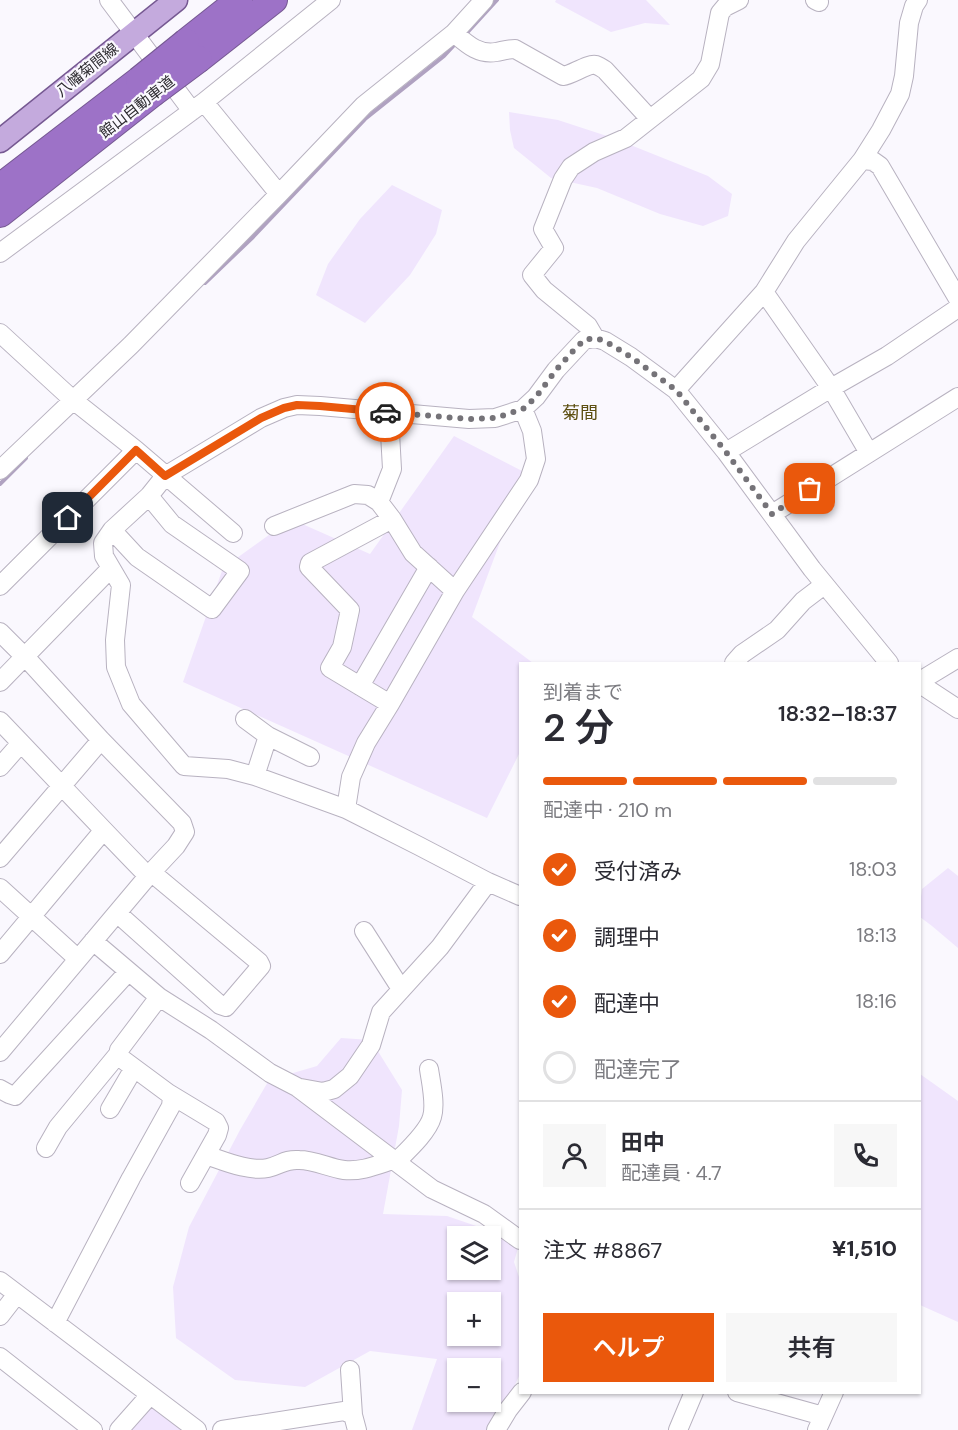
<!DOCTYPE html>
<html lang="ja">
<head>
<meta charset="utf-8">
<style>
  body { margin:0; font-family:"DM Sans","Noto Sans JP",sans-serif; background:#f7f7f7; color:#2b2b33; height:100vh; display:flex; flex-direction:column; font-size:22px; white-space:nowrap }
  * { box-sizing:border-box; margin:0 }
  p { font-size:20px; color:#7c7c81 }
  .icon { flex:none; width:33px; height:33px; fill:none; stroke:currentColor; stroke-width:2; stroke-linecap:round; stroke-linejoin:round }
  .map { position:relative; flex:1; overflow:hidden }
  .side { position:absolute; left:519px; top:662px; width:402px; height:732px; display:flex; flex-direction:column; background:#fff; border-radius:0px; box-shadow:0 2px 4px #0004 }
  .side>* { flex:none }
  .buttons { position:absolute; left:447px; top:1226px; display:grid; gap:12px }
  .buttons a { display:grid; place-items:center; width:54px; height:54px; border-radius:0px; background:#fff; box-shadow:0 2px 4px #0004; font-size:30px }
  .pin { position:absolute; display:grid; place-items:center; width:51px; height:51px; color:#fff; margin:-26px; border-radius:12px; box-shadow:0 3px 9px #0006 }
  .courier { position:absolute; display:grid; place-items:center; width:60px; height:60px; margin:-30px; border:4px solid #ea580c; border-radius:50%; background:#fff; color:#222; box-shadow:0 2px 8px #0007 }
  .overview em { font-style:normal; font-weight:600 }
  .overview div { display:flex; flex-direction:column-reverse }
  .overview { display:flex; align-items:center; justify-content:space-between; height:102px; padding:0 24px }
  h1 { font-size:39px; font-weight:600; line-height:45px }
  .bar { display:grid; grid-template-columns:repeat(4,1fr); gap:9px 6px; align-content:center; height:72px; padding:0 24px }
  .bar i { height:8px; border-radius:4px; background:#e1e1e2 }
  .bar .current { background:#ea580c }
  .bar p { grid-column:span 4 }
  .line { display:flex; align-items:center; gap:15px; padding:0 24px; border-top:2px solid #e1e1e2 }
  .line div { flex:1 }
  .round { display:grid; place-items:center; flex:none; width:63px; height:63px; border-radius:0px; background:#f7f7f7 }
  ol { padding:0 24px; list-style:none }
  li { display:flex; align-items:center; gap:18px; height:66px }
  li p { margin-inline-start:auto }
  li .icon { padding:6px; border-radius:50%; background:#ea580c; color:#fff; stroke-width:4 }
  li:last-child { color:#7c7c81 }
  li i { width:33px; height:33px; border:3px solid #e1e1e2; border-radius:50% }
  .cta { display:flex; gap:12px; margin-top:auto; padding:12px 24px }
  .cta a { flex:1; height:69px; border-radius:0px; background:#ea580c; color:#fff; font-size:24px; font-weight:600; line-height:69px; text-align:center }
  .cta a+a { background:#f7f7f7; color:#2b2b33 }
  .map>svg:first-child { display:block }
  .green { fill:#f0e5fd; fill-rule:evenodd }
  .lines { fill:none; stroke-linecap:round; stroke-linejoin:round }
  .stream { stroke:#b0a2c1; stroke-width:4 }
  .minor-casing { stroke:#b8b2c0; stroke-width:20 }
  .major-casing { stroke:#765992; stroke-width:25 }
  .highway-casing { stroke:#765992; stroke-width:28 }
  .minor { stroke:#fff; stroke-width:18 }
  .major { stroke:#c4aadd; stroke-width:22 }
  .highway { stroke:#9d72c7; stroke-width:26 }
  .highway-bridge-casing { stroke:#765992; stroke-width:28; stroke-linecap:butt }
  .highway-bridge { stroke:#9d72c7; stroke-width:26 }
  .done { stroke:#757378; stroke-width:6; stroke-dasharray:0 10.8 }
  .route { stroke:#ea580c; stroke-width:8 }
  .labels { text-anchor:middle; stroke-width:4.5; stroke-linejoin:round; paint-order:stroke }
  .street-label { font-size:15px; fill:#2d2b30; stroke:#faf8fe }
  .quarter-label { font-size:18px; fill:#5d4f11; stroke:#faf8fe }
</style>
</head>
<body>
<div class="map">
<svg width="958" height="1430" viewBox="0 0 958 1430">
  <rect width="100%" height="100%" fill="#faf8fe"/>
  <path class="green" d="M 556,0 L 646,0 L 670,25 L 645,23 L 611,32 L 555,2 Z
    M 509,112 L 558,120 L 613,138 L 708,176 L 732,194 L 728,216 L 703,226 L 660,214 L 597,188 L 551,178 L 514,148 L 510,130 Z
    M 392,185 L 442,210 L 436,234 L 410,275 L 365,323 L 316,295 L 328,264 L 360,219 Z
    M 454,436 L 526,473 L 472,617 L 533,663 L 520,663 L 520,752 L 487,818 L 183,682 L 223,568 L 291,519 L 370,554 Z
    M 948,868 L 958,876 L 958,948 L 932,926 L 920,917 L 920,905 L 922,889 Z
    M 341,1038 L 371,1040 L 402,1090 L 399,1126 L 383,1214 L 447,1216 L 520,1241 L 514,1262 L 520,1280 L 520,1374 L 494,1430 L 412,1430 L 437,1359 L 370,1351 L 305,1387 L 235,1380 L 176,1338 L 173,1287 L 189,1227 L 240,1130 L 269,1080 L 317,1066 ZM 458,1236 L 490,1236 L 490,1269 L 458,1269 ZM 458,1302 L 490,1302 L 490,1335 L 458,1335 ZM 458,1368 L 490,1368 L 490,1401 L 458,1401 Z
    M 920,1074 L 958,1101 L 958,1322 L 920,1305 Z
    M 155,1404 L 188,1430 L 127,1430 L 148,1406 Z"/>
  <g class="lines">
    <path class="stream" d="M 465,35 L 497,0
      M 205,283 L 252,238 L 365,119 L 444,56 L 457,42
      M 0,484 L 26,458"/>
    <defs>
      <path id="minor" d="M 109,0 L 192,111
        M 815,0 L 819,2
        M 454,33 C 467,44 478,55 496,52 C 502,51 508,49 515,49 L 563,76 C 572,75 588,63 596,65 C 599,66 602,68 605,70 L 650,119
        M 204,102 L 279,194
        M 862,160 L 873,161 L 880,166 L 958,299
        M 0,253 L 204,102 L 331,0
        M 764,292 L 831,388 L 869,453
        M 0,333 L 73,400 L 136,450 L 233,533
        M 595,338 L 588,326 L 544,290 L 532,275 L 554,248 L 543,229 L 563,179 L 571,167 L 594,152 L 626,138 L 701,79 L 710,64 L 720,13 L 725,7 L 739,0
        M 676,390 L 764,292 L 796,241 L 862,160 L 881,130 L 900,94 L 904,76 L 909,23 L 914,6 L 918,0
        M 726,452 L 831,388 L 887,356 L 958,308
        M 0,470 L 131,345 L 279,194 L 364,105 L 454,33 L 484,0
        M 379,502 L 392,469 L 390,433 L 387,412
        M 772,514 L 958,397
        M 274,526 L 354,494 L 368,495 L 379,502 L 392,519 L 413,553 L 455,591
        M 112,530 L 137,557 L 212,609 L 240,571 L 172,524 L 149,496
        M 0,586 L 136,450
        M 0,632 L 30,662 L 101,740 L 182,823 L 185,832 L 176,846 L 148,876 L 0,1052
        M 734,663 L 742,654 L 777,630 L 803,601 L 824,585
        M 920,681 L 958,658
        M 0,682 L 111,568
        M 920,684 L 958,709
        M 360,686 L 429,567
        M 390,704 L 330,668 L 342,647 L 350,610 L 309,567 L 310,563 L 392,519
        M 245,719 L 268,736 L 310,757
        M 0,721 C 50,773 98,825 148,876
        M 0,767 L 21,743
        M 255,776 L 268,736
        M 346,809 L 351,777 L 366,743 L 390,704 L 455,591 L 529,480 L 536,459 L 532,431 L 523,409
        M 0,858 L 101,740
        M 0,888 L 78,959
        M 520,896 L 488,882 L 419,846 L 346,809 L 255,776 L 228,769 L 184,766 L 131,704 L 116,667 L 115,640 L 121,585 L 104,556 L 103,543 L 112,530 L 149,496 L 165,476 L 261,418 L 284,408 L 297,405 L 320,406 L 469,419 L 495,418 L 523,409 L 536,397 L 556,370 L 584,340 L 595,338 L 605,341 L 631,357 L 676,390 L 726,452 L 812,569 L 889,663
        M 117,913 L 220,1005 L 226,1007 L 261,966 L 259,962 L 151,872
        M 364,931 L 401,989
        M 93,941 L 159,997 L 211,1030 L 270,1073 L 297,1087 L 432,1189 L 484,1214 L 520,1240
        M 0,954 L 103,831
        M 301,1088 L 323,1092 L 334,1089 L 350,1076 L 371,1045 L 381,1012 L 440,947 L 488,882
        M 0,1089 L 9,1094 L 15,1096 L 128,972
        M 168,1093 L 216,1122 L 219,1128 L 217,1135 L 190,1183
        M 110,1109 L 134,1068
        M 46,1148 L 58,1127 L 119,1053
        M 206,1155 C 224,1161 249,1172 268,1168 C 281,1165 285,1159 299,1160 C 315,1160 329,1168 344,1170 C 361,1172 377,1165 393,1160
        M 396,1162 C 407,1151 428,1132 432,1117 C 436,1104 431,1083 429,1069
        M 0,1281 L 197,1430
        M 0,1316 L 17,1294
        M 55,1323 L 131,1178 L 171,1106 L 172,1097 L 168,1093 L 118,1056 L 119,1050 L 159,997
        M 0,1357 L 93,1430
        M 350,1370 L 353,1415
        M 737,1392 L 823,1416
        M 119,1430 L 150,1395
        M 222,1430 L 344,1411 L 353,1415 L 357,1430
        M 496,1430 L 508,1410 L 522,1392
        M 678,1430 L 694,1392
        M 817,1430 L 834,1392"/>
      <path id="major" d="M 0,141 L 176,0"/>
      <path id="highway" d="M 186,42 L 239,0
        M 199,59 L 274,0
        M 0,187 L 139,80
        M 0,214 L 152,94"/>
    </defs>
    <use href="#minor" class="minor-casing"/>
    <use href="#major" class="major-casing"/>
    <use href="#highway" class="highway-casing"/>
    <use href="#minor" class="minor"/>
    <use href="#major" class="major"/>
    <use href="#highway" class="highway"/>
    <defs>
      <path id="highway-bridge" d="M 139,80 L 186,42
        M 152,94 L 199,59"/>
    </defs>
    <use href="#highway-bridge" class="highway-bridge-casing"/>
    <use href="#highway-bridge" class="highway-bridge"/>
  </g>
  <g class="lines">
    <path class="done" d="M 385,412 L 469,419 L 495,418 L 523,409 L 536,397 L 556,370 L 573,351 L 584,340 L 595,338 L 605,341 L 631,357 L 676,390 L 726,452 L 772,514 L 810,489"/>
    <path class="route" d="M 68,518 L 136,450 L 165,476 L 261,418 L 284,408 L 297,405 L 320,406 L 385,412"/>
  </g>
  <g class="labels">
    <g class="street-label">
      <text transform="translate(87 70) rotate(-39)" y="5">八幡菊間線</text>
      <text transform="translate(137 107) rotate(-38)" y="5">館山自動車道</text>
    </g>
    <g class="quarter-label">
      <text x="580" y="419">菊間</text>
    </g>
  </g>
</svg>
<div class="buttons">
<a><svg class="icon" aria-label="layers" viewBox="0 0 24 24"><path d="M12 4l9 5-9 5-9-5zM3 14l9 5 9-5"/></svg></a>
<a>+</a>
<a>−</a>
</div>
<div class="pin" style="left:810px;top:489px;background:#ea580c"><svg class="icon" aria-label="bag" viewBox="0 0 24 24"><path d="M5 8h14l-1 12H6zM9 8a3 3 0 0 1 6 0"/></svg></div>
<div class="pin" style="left:68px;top:518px;background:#1f2937"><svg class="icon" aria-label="home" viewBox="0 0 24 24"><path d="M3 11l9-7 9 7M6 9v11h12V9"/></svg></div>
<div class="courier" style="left:385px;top:412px"><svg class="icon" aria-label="car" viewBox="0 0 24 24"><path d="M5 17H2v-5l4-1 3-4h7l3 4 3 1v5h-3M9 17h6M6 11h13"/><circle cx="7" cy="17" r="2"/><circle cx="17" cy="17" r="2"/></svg></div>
<section class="side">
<div class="overview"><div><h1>2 分</h1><p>到着まで</p></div><em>18:32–18:37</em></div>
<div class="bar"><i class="current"></i><i class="current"></i><i class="current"></i><i></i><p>配達中 · 210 m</p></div>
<ol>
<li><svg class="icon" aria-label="check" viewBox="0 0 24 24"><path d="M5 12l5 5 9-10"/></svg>受付済み<p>18:03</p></li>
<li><svg class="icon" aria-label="check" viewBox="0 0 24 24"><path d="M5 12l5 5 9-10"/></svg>調理中<p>18:13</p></li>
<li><svg class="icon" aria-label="check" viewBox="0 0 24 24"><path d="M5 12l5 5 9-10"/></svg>配達中<p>18:16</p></li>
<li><i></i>配達完了</li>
</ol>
<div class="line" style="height:108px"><a class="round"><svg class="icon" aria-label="person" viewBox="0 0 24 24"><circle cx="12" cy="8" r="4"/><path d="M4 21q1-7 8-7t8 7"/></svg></a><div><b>田中</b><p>配達員 · 4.7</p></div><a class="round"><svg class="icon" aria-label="phone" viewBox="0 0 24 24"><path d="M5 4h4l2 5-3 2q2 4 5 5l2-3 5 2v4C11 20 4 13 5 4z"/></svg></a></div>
<div class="line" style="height:78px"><div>注文 #8867</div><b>¥1,510</b></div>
<div class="cta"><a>ヘルプ</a><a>共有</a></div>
</section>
</div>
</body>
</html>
